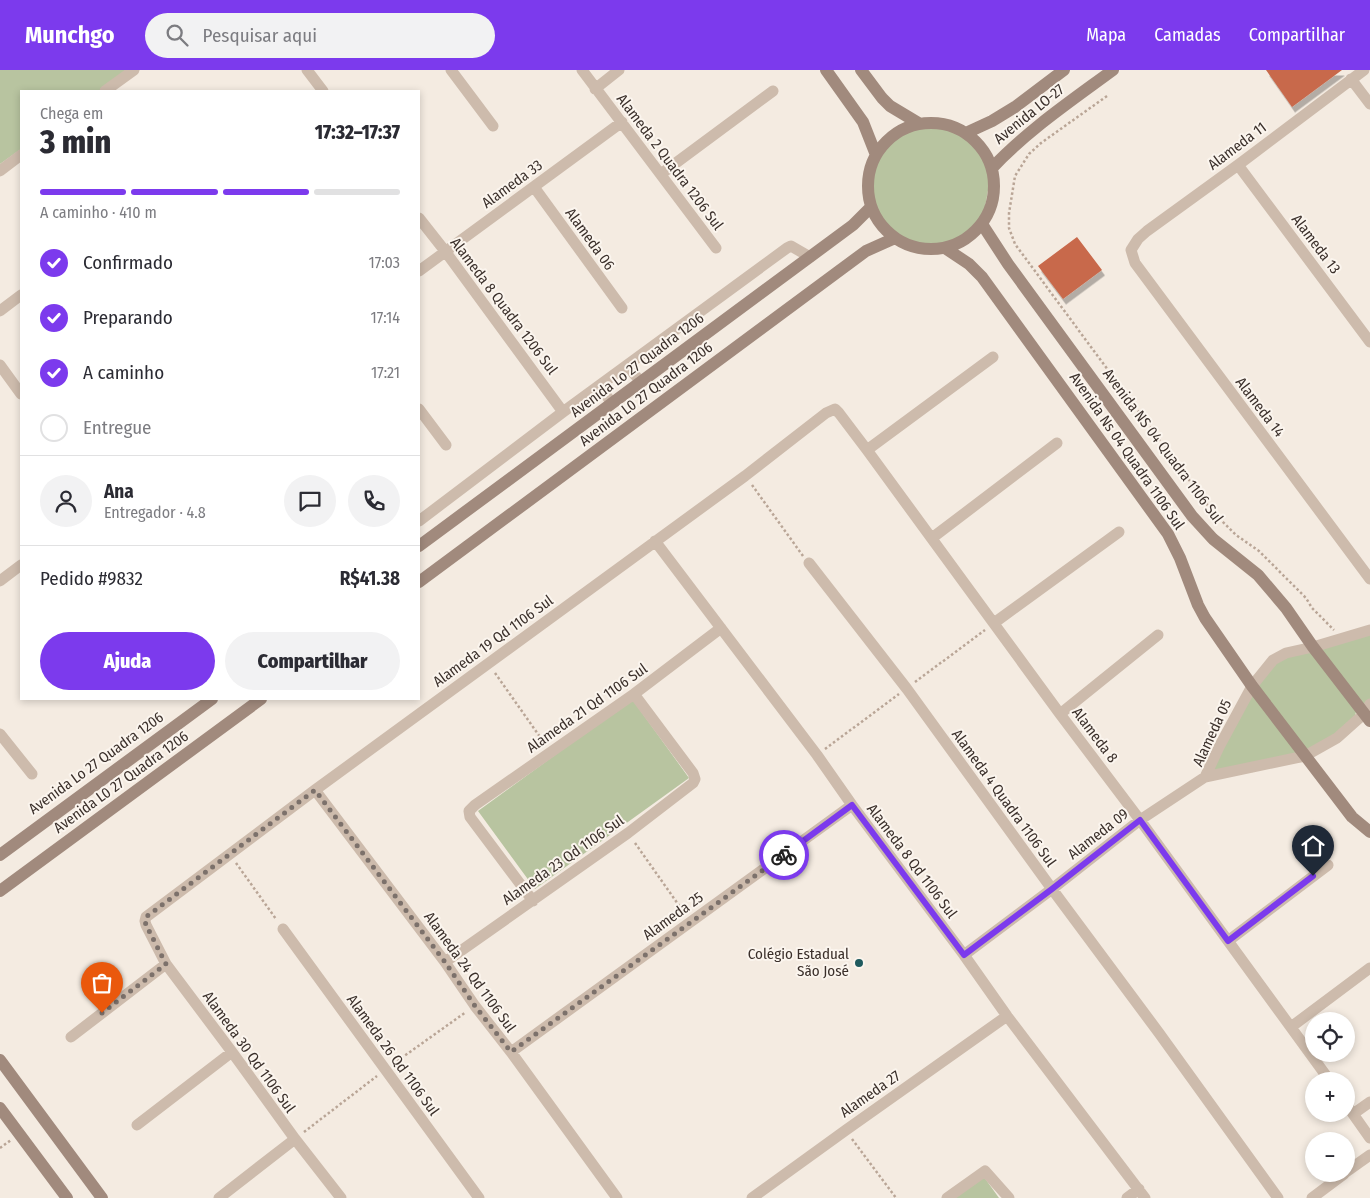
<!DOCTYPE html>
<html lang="pt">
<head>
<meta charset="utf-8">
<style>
  body { margin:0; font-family:"Fira Sans Condensed",sans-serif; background:#f2f2f3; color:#2b2b33; height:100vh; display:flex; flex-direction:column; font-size:19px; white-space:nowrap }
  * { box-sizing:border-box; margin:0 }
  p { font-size:16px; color:#7c7c81 }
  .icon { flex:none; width:28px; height:28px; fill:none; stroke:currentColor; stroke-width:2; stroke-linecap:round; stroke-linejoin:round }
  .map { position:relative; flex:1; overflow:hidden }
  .details { position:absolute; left:20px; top:20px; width:400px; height:610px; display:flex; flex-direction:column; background:#fff; border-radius:0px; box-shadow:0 2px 8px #0003 }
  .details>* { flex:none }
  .tools { position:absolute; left:1305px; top:942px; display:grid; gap:10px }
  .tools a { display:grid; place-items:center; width:50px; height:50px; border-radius:50%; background:#fff; box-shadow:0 2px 8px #0003; font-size:25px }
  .pin { position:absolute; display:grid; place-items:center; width:42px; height:42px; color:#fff; margin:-51px -21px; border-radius:50% 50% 50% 0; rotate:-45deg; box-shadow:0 0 5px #0007 }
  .pin .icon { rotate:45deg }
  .courier { position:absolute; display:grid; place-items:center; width:50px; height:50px; margin:-25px; border:4px solid #7c3aed; border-radius:50%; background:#fff; color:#222; box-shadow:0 1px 6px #0007 }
  .summary em { font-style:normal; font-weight:800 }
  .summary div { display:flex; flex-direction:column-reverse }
  .summary { display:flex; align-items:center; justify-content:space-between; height:85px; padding:0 20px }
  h1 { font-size:32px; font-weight:800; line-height:38px }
  .bar { display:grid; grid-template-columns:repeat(4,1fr); gap:8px 5px; align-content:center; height:60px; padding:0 20px }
  .bar i { height:6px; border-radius:4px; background:#e1e1e2 }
  .bar .on { background:#7c3aed }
  .bar p { grid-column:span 4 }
  .line { display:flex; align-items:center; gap:12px; padding:0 20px; border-top:1px solid #e1e1e2 }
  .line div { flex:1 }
  .round { display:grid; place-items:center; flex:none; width:52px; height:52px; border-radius:26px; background:#f2f2f3 }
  ol { padding:0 20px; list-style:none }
  li { display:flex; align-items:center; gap:15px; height:55px }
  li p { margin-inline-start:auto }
  li .icon { padding:5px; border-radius:50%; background:#7c3aed; color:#fff; stroke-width:4 }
  li:last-child { color:#7c7c81 }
  li i { width:28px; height:28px; border:2px solid #e1e1e2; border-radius:50% }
  .primary-button { display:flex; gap:10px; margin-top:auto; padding:10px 20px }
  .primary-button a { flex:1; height:58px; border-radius:30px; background:#7c3aed; color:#fff; font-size:20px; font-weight:800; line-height:58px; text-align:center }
  .primary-button a+a { background:#f2f2f3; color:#2b2b33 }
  header { display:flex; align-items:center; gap:30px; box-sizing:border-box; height:70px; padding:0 25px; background:#7c3aed; color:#fff }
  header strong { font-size:24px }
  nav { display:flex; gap:28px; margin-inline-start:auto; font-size:18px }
  .search { width:350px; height:45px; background:#f2f2f3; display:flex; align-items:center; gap:12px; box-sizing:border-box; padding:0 18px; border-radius:28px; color:#7c7c81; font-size:19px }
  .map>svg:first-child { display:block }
  .green { fill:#b8c4a0 }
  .building { fill:#c8694b; filter:url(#shadow) }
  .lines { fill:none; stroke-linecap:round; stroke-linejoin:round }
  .path { stroke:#b9a596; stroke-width:2.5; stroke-dasharray:2.5 2.5; stroke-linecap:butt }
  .street { stroke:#cdbbac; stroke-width:11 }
  .secondary { stroke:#a18a7d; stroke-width:12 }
  .done { stroke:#7c716b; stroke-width:5; stroke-dasharray:0 9 }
  .route { stroke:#7c3aed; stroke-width:6 }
  .poi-dot { fill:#1f5a5e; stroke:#fbf5ee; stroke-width:2 }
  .labels { text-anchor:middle; stroke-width:4; stroke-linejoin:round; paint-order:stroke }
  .street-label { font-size:15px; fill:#3b302b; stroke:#fbf5ee }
  .poi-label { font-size:15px; fill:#3b302b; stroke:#fbf5ee; text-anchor:end }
</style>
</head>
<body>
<header>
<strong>Munchgo</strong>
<div class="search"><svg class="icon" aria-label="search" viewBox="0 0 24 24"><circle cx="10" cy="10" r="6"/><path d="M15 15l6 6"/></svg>Pesquisar aqui</div>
<nav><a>Mapa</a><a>Camadas</a><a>Compartilhar</a></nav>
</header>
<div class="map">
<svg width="1370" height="1128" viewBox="0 0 1370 1128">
  <defs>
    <filter id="shadow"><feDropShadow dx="3" dy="5.5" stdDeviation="0" flood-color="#0004"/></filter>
  </defs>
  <rect width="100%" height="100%" fill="#f4ebe1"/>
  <path class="green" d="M 0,0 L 132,0 L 103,21 L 21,21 L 21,79 L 0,94 Z
    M 920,54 L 966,63 L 992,98 L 982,154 L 945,178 L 906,174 L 871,137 L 876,85 L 895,64 Z
    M 1370,560 L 1370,634 L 1358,635 L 1352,656 L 1323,676 L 1205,707 L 1273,590 Z
    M 632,629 L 689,708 L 535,819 L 478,741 Z
    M 984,1107 L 999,1128 L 954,1128 Z"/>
  <path class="building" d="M 1266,0 L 1342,0 L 1292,37 Z
    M 1077,167 L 1102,200 L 1063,229 L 1038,196 Z"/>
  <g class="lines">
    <path class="path" d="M 1107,26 L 1041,73 L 1029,84 L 1015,106 L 1009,143 L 1009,158 L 1015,174 L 1212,441 L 1236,465 L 1259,481 L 1306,528 L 1312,538 L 1334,560
      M 752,415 L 803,486
      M 495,603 L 545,674
      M 915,612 L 985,560
      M 825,679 L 899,624
      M 635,773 L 685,844
      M 236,793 L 276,849
      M 393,994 L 466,942
      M 304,1062 L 377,1006
      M 852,1069 L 896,1128
      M 0,1078 L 11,1070"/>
    <path class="street" d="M 307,0 L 323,21
      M 451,0 L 493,56
      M 582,0 L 716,178
      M 1364,0 L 1238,95 L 1147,161 L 1138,169 L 1131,180 L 1135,193 L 1370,509
      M 1351,9 L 1370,34
      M 595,19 L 619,0
      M 105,21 L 134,0
      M 1238,95 L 1370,272
      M 0,101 L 21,85
      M 661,104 L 773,21
      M 534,117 L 622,238
      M 419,148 L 445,181 L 563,342
      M 419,201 L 622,52
      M 0,241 L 21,225
      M 0,295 L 21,324
      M 627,296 L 641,312
      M 599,316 L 612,333
      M 419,339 L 446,375
      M 867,380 L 993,287
      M 419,451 L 563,342 L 787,178 L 791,176 L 810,187
      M 932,468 L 1057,373
      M 655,471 L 817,685 L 852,735 L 964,885 L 1007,946 L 1145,1128
      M 809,493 L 907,619 L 1052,819 L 1159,963 L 1278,1128
      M 0,511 L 21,495
      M 994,553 L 1119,462
      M 1060,644 L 1158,565
      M 0,664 L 32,704
      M 1205,707 L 1219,677 L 1252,616 L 1273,590 L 1286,583 L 1313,577 L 1370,560
      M 315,720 L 445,892 L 475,936 L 511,982 L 617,1128
      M 533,831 L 470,747 L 469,741 L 475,735 L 634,624 L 721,558
      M 283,859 L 479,1128
      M 1228,871 L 1328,795
      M 964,885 L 1052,819 L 1140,750 L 1205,707 L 1305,686 L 1337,668 L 1365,643 L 1370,634
      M 445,892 L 628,763 L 693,713 L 695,709 L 693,703 L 634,624
      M 1291,957 L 1370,898
      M 71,967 L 166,894
      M 511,982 L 852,735
      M 1346,1034 L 1370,1068
      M 1353,1044 L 1370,1032
      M 137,1055 L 232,982
      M 1346,1102 L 1370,1085
      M 219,1128 L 295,1069
      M 341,1128 L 295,1069 L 232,982 L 166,894 L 146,855 L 145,851 L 146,847 L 315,720 L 745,406 L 826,343 L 835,339 L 839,343 L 867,380 L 1060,644 L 1140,750 L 1330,1011
      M 752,1128 L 846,1060 L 1007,946
      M 947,1128 L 985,1101 L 1009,1128
      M 1127,1128 L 1139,1119
      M 1312,1128 L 1344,1104"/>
    <path class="secondary" d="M 826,0 L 863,52 L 876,85
      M 861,0 L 882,28 L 890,36 L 920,54
      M868 116a63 63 0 1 1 126 0a63 63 0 1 1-126 0Z
      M 966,63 L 992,51 L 1015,37 L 1064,0
      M 992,98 C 1028,60 1071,31 1113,0
      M 982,154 L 1008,194 L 1192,446 L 1213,469 L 1258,505 L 1286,538 L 1313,577 L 1370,651
      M 945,178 L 969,194 L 982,207 L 1168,464 L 1180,488 L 1198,535 L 1205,548 L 1252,616 L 1352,747 L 1370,762
      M 419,476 L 853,155 L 871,137
      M 419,512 L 866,181 L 895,168
      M 0,785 L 212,629
      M 0,821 L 261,629
      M 0,990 L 102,1128
      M 0,1038 L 67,1128"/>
  </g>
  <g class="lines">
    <path class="done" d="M 102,943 L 166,894 L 146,855 L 145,851 L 146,847 L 315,720 L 445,892 L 475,936 L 511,982 L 784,785"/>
    <path class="route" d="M 784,785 L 852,735 L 964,885 L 1052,819 L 1140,750 L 1228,871 L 1313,806"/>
  </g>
  <circle class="poi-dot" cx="859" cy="893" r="5"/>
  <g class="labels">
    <g class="street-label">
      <text transform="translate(1029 44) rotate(-39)" y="5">Avenida LO-27</text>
      <text transform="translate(1237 76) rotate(-37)" y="5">Alameda 11</text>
      <text transform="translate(670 92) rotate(53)" y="5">Alameda 2 Quadra 1206 Sul</text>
      <text transform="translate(512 114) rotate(-36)" y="5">Alameda 33</text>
      <text transform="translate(590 169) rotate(54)" y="5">Alameda 06</text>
      <text transform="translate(1316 174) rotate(53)" y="5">Alameda 13</text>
      <text transform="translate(504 236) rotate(53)" y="5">Alameda 8 Quadra 1206 Sul</text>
      <text transform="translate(637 295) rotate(-37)" y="5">Avenida Lo 27 Quadra 1206</text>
      <text transform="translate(646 324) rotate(-37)" y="5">Avenida L0 27 Quadra 1206</text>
      <text transform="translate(1260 337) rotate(53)" y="5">Alameda 14</text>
      <text transform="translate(1163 376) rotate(53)" y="5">Avenida NS 04 Quadra 1106 Sul</text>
      <text transform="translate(1127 381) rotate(55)" y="5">Avenida Ns 04 Quadra 1106 Sul</text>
      <text transform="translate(493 571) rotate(-36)" y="5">Alameda 19 Qd 1106 Sul</text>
      <text transform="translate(587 638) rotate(-35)" y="5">Alameda 21 Qd 1106 Sul</text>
      <text transform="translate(1212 663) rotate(-65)" y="5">Alameda 05</text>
      <text transform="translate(1095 665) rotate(53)" y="5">Alameda 8</text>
      <text transform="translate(96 693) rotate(-36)" y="5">Avenida Lo 27 Quadra 1206</text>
      <text transform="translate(121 712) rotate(-36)" y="5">Avenida L0 27 Quadra 1206</text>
      <text transform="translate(1004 728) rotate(54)" y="5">Alameda 4 Quadra 1106 Sul</text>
      <text transform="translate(1098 764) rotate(-38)" y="5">Alameda 09</text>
      <text transform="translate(563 790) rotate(-35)" y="5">Alameda 23 Qd 1106 Sul</text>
      <text transform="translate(912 791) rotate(53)" y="5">Alameda 8 Qd 1106 Sul</text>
      <text transform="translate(673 846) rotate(-36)" y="5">Alameda 25</text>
      <text transform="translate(470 902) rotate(54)" y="5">Alameda 24 Qd 1106 Sul</text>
      <text transform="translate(249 982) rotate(54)" y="5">Alameda 30 Qd 1106 Sul</text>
      <text transform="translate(393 985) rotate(54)" y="5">Alameda 26 Qd 1106 Sul</text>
      <text transform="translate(870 1024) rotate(-35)" y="5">Alameda 27</text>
    </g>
    <g class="poi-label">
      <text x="849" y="889">Colégio Estadual<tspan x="849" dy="17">São José</tspan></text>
    </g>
  </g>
</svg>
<div class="tools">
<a><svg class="icon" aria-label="locate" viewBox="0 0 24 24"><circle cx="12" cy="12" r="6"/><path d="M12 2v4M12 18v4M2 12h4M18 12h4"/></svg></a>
<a>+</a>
<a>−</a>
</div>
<div class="pin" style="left:102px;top:943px;background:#ea580c"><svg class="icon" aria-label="bag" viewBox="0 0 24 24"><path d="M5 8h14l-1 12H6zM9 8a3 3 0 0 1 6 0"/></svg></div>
<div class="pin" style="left:1313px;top:806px;background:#1f2937"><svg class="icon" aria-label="home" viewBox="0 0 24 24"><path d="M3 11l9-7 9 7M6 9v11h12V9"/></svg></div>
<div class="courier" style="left:784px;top:785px"><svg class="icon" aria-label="bike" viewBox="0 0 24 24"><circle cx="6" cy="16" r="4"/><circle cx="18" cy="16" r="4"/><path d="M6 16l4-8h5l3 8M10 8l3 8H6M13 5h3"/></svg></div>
<section class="details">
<div class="summary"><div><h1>3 min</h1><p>Chega em</p></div><em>17:32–17:37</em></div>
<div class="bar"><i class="on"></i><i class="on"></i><i class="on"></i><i></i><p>A caminho · 410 m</p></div>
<ol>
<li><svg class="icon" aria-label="check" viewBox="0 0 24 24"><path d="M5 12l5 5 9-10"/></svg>Confirmado<p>17:03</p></li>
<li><svg class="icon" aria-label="check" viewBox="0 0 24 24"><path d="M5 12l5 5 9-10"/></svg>Preparando<p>17:14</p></li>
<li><svg class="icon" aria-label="check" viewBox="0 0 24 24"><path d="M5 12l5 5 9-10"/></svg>A caminho<p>17:21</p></li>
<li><i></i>Entregue</li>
</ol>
<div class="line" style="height:90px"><a class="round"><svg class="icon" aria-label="person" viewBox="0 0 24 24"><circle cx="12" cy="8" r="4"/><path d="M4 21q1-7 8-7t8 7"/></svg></a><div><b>Ana</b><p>Entregador · 4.8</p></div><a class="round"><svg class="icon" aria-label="chat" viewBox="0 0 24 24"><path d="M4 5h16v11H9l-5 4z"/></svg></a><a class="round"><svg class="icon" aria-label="phone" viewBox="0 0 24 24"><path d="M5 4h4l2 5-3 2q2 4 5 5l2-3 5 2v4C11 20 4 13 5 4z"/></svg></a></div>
<div class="line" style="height:65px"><div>Pedido #9832</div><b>R$41.38</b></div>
<div class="primary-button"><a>Ajuda</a><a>Compartilhar</a></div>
</section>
</div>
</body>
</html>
